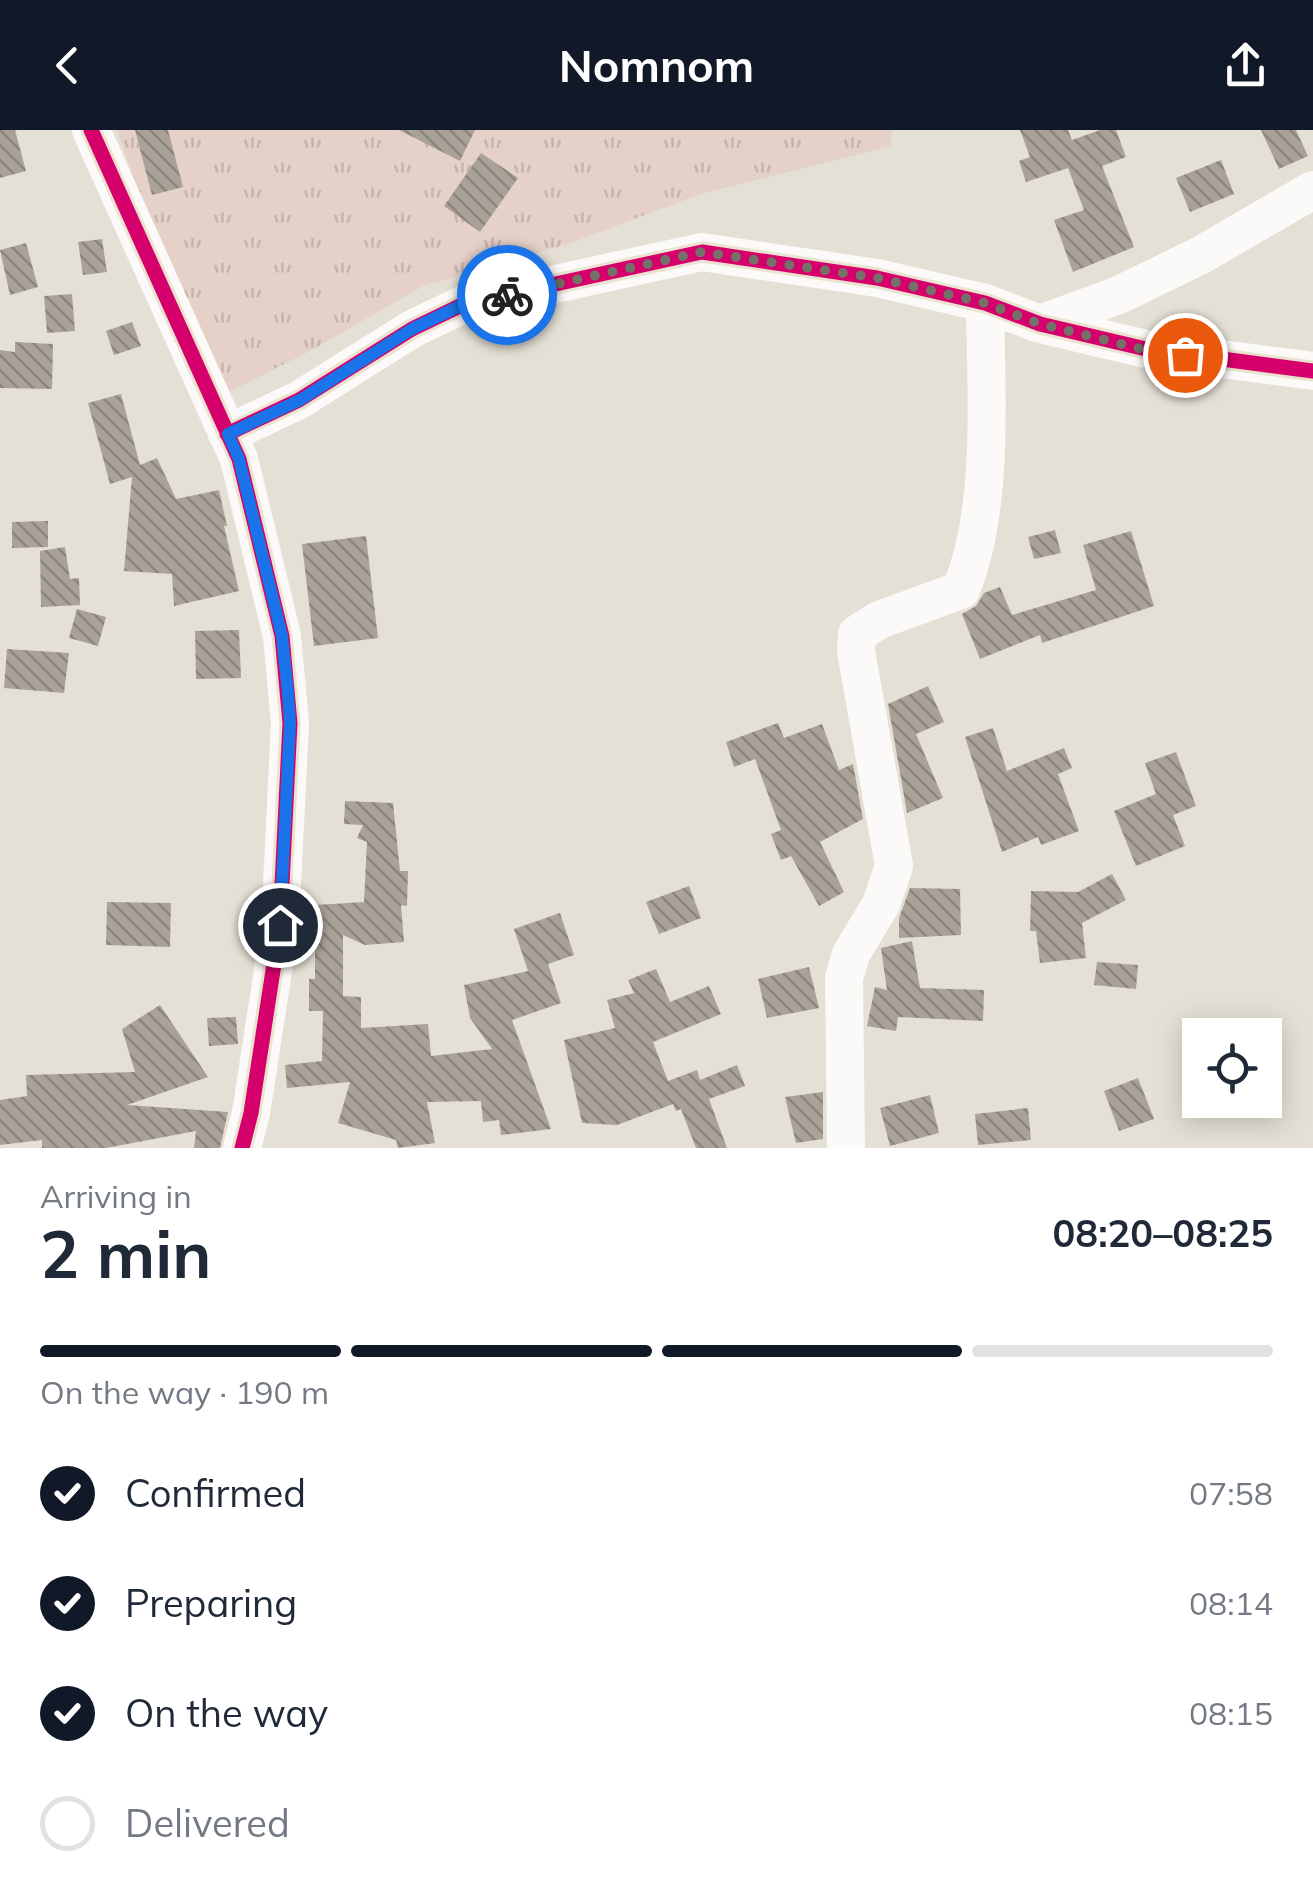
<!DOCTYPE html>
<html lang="en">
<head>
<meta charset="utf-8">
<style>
  body { margin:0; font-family:Mulish,sans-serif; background:#f6f6f7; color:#1f2937; height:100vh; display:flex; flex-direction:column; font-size:38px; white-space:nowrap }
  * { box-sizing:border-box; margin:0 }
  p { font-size:32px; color:#747a83 }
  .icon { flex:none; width:55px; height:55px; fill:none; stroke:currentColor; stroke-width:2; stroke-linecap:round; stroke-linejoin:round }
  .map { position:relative; height:1018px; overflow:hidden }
  .sheet { display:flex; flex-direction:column; background:#fff; flex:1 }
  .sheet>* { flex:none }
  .tools { position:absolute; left:1182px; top:888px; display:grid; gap:20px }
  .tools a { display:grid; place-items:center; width:100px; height:100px; border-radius:0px; background:#fff; box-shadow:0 5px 25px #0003; font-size:50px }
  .pin { position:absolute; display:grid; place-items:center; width:85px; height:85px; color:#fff; margin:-42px; border:5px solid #fff; border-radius:50%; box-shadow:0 2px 10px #0007 }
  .courier { position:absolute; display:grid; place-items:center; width:100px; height:100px; margin:-50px; border:8px solid #1a73e8; border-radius:50%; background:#fff; color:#222; box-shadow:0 2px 12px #0007 }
  .summary em { font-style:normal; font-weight:700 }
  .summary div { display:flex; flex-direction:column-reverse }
  .summary { display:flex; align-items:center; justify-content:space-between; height:170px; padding:0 40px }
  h1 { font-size:65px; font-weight:700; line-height:75px }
  .bar { display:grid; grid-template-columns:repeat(4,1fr); gap:15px 10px; align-content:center; height:120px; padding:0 40px }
  .bar i { height:12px; border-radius:8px; background:#e0e1e3 }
  .bar .on { background:#111827 }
  .bar p { grid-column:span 4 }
  ol { padding:0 40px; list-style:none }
  li { display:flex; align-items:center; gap:30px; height:110px }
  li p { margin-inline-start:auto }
  li .icon { padding:10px; border-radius:50%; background:#111827; color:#fff; stroke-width:4 }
  li:last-child { color:#747a83 }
  li i { width:55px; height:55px; border:5px solid #e0e1e3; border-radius:50% }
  header { display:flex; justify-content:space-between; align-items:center; height:130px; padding:0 40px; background:#111827; color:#fff; font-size:45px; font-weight:700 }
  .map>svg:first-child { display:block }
  .grass { fill:url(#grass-tufts) }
  .building { fill:url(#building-back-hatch) }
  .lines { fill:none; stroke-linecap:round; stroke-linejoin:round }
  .minor { stroke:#fbfaf9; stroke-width:38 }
  .cycleway-casing { stroke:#ebe2cf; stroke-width:21 }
  .cycleway { stroke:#d6006c; stroke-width:15 }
  .done { stroke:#757168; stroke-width:10; stroke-dasharray:0 18 }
  .route { stroke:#1a73e8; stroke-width:12 }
</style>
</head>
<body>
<header><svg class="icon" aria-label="back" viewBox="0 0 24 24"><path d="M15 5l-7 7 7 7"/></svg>Nomnom<svg class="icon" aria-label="share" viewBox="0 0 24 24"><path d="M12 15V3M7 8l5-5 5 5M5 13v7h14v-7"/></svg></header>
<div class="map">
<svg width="1313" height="1018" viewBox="0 0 1313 1018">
  <defs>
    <pattern id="grass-tufts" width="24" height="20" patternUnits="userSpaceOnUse" patternTransform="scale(2.5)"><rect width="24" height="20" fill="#e6d1c9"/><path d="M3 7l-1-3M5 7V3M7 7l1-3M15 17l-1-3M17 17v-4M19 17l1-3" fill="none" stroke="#c6b4ad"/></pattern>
    <pattern id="building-back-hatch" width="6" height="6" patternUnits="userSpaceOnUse" patternTransform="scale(2.5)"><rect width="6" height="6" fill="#aaa298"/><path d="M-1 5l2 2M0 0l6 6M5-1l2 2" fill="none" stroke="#8b857c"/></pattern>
  </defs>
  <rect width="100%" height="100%" fill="#e5e0d5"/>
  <path class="grass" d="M 117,0 L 892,0 L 891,16 L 701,64 L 568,114 L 423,156 L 310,221 L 225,264 L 149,95 Z"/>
  <path class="building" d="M 0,0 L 15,0 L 26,41 L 0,48 Z
    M 135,0 L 168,0 L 183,57 L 152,65 Z
    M 399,0 L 475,0 L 460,31 Z
    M 1020,0 L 1068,0 L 1072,10 L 1100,0 L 1116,0 L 1126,27 L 1102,36 L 1134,117 L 1073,142 L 1054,90 L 1084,80 L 1068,38 L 1026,52 L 1019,31 L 1030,27 Z
    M 1261,0 L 1296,0 L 1308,26 L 1279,39 Z
    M 481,23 L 518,48 L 480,102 L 444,76 Z
    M 1221,30 L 1234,64 L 1190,82 L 1176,48 Z
    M 102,109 L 107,142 L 83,145 L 78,112 Z
    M 26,113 L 38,157 L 10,165 L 0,120 Z
    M 72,164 L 75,201 L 47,203 L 44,166 Z
    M 132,192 L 141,216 L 114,225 L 106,201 Z
    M 15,212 L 53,214 L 52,259 L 0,258 L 0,220 L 15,222 Z
    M 121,264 L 140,335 L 157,328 L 176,369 L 219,360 L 227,396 L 224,396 L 239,461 L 174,476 L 172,444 L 124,441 L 132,347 L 110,354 L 88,273 Z
    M 48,391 L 48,417 L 12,418 L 12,392 Z
    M 1055,400 L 1061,423 L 1034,429 L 1028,407 Z
    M 1131,401 L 1154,476 L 1042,513 L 1040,505 L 980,529 L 962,484 L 976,476 L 984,463 L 1000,457 L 1012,485 L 1096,460 L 1083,415 Z
    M 366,406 L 378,508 L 314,516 L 302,414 Z
    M 65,417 L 70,449 L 79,448 L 80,475 L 41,477 L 40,421 Z
    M 77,479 L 106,487 L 98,516 L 69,508 Z
    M 239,500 L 241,548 L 196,549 L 195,501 Z
    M 7,519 L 69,523 L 64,563 L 4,558 Z
    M 928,556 L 944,592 L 916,604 L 943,668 L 907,683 L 888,574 Z
    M 778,593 L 784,608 L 822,594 L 839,640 L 853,634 L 863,689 L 820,712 L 844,762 L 819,776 L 791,726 L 781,730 L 771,704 L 781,700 L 755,629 L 734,637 L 726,612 Z
    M 993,598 L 1007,641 L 1064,618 L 1072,638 L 1058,644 L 1079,701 L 1041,715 L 1038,707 L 1002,722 L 965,607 Z
    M 1176,622 L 1196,676 L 1173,685 L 1185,716 L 1136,736 L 1114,681 L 1156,664 L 1145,633 Z
    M 345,671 L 393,673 L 400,741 L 408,741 L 407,776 L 401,775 L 404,812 L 365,815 L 343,805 L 343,866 L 361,867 L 361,898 L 428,894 L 431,926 L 492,919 L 470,888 L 464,855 L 528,841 L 514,799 L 560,783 L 574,825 L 548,834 L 561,873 L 512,890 L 551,999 L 501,1005 L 499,990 L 483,992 L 481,971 L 427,972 L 435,1013 L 398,1018 L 396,1010 L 338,993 L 350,952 L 287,958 L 285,935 L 322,931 L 323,881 L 309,881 L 309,849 L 315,849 L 315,809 L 319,809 L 316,775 L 364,772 L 367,712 L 357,708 L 363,695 L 344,694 Z
    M 1112,744 L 1126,770 L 1082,793 L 1086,828 L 1040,833 L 1036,801 L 1030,801 L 1031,761 L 1078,762 Z
    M 689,756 L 701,788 L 659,804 L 646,772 Z
    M 910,758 L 960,759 L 961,805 L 899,808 L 899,788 Z
    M 107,772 L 171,773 L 170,817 L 106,815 Z
    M 912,811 L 920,858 L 984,860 L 983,891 L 898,887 L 896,901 L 867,896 L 875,857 L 887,860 L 881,818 Z
    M 1097,832 L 1138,835 L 1136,859 L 1094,855 Z
    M 809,837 L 819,878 L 767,888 L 758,849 Z
    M 656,839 L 670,872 L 709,856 L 721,884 L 653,912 L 668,951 L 697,940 L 700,950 L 737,935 L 745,956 L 709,969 L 727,1018 L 696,1018 L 681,979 L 676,981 L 673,974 L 617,995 L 582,993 L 564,910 L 615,898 L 607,870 L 634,863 L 628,850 Z
    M 160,875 L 208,947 L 127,975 L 228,982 L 220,1018 L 194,1018 L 196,1001 L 106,1018 L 42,1018 L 42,1010 L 0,1015 L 0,970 L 27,966 L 26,945 L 135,942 L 122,899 Z
    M 236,887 L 238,914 L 209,916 L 207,888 Z
    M 1138,948 L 1154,989 L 1119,1001 L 1104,961 Z
    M 823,962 L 823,1009 L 796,1013 L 785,967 Z
    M 930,965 L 939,1003 L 890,1016 L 880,978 Z
    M 1028,978 L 1031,1010 L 978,1015 L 975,984 Z"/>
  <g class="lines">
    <path class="minor" d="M 91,0 L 239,329 L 282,506 L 290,593 L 280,795 L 251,983 L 242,1018
      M 1040,194 L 1119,165 L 1201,125 L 1313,60
      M 227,304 L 299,270 L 412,199 L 464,174 L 702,122 L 877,148 L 985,173 L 1040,194 L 1146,219 L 1313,241
      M 846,1018 L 844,848 L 851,824 L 881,774 L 894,736 L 856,521 L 857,504 L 879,490 L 961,460 C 995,376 986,262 985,173"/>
    <defs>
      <path id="cycleway" d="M 91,0 L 239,329 L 282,506 L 290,593 L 280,795 L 251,983 L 242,1018
        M 227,304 L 299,270 L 412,199 L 464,174 L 702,122 L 877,148 L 985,173 L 1040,194 L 1146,219 L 1313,241"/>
    </defs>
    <use href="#cycleway" class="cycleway-casing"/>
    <use href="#cycleway" class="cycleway"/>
  </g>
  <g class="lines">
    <path class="done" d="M 507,165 L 702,122 L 877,148 L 985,173 L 1040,194 L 1146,220 L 1185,225"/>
    <path class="route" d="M 280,795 L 290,593 L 288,564 L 282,506 L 239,329 L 228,304 L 300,270 L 412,199 L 464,174 L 507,165"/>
  </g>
</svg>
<div class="tools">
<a><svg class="icon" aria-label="locate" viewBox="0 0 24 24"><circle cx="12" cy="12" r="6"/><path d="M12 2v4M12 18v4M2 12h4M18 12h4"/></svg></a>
</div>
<div class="pin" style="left:1185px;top:225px;background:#ea580c"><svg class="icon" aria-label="bag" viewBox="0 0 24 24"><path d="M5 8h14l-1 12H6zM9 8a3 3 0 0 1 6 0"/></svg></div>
<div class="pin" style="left:280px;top:795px;background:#1f2937"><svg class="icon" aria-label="home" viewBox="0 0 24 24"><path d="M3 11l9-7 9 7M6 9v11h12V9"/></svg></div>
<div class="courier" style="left:507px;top:165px"><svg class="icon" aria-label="bike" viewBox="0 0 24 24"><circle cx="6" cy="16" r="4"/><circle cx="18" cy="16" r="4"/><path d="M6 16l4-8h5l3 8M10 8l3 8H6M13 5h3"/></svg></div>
</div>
<section class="sheet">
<div class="summary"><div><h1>2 min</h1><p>Arriving in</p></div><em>08:20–08:25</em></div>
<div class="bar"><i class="on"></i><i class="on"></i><i class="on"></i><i></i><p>On the way · 190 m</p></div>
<ol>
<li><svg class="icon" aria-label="check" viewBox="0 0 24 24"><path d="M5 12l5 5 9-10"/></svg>Confirmed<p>07:58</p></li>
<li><svg class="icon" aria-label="check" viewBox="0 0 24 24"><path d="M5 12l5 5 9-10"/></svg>Preparing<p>08:14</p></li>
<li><svg class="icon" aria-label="check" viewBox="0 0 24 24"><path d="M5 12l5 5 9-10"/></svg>On the way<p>08:15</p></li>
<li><i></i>Delivered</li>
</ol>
</section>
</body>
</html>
